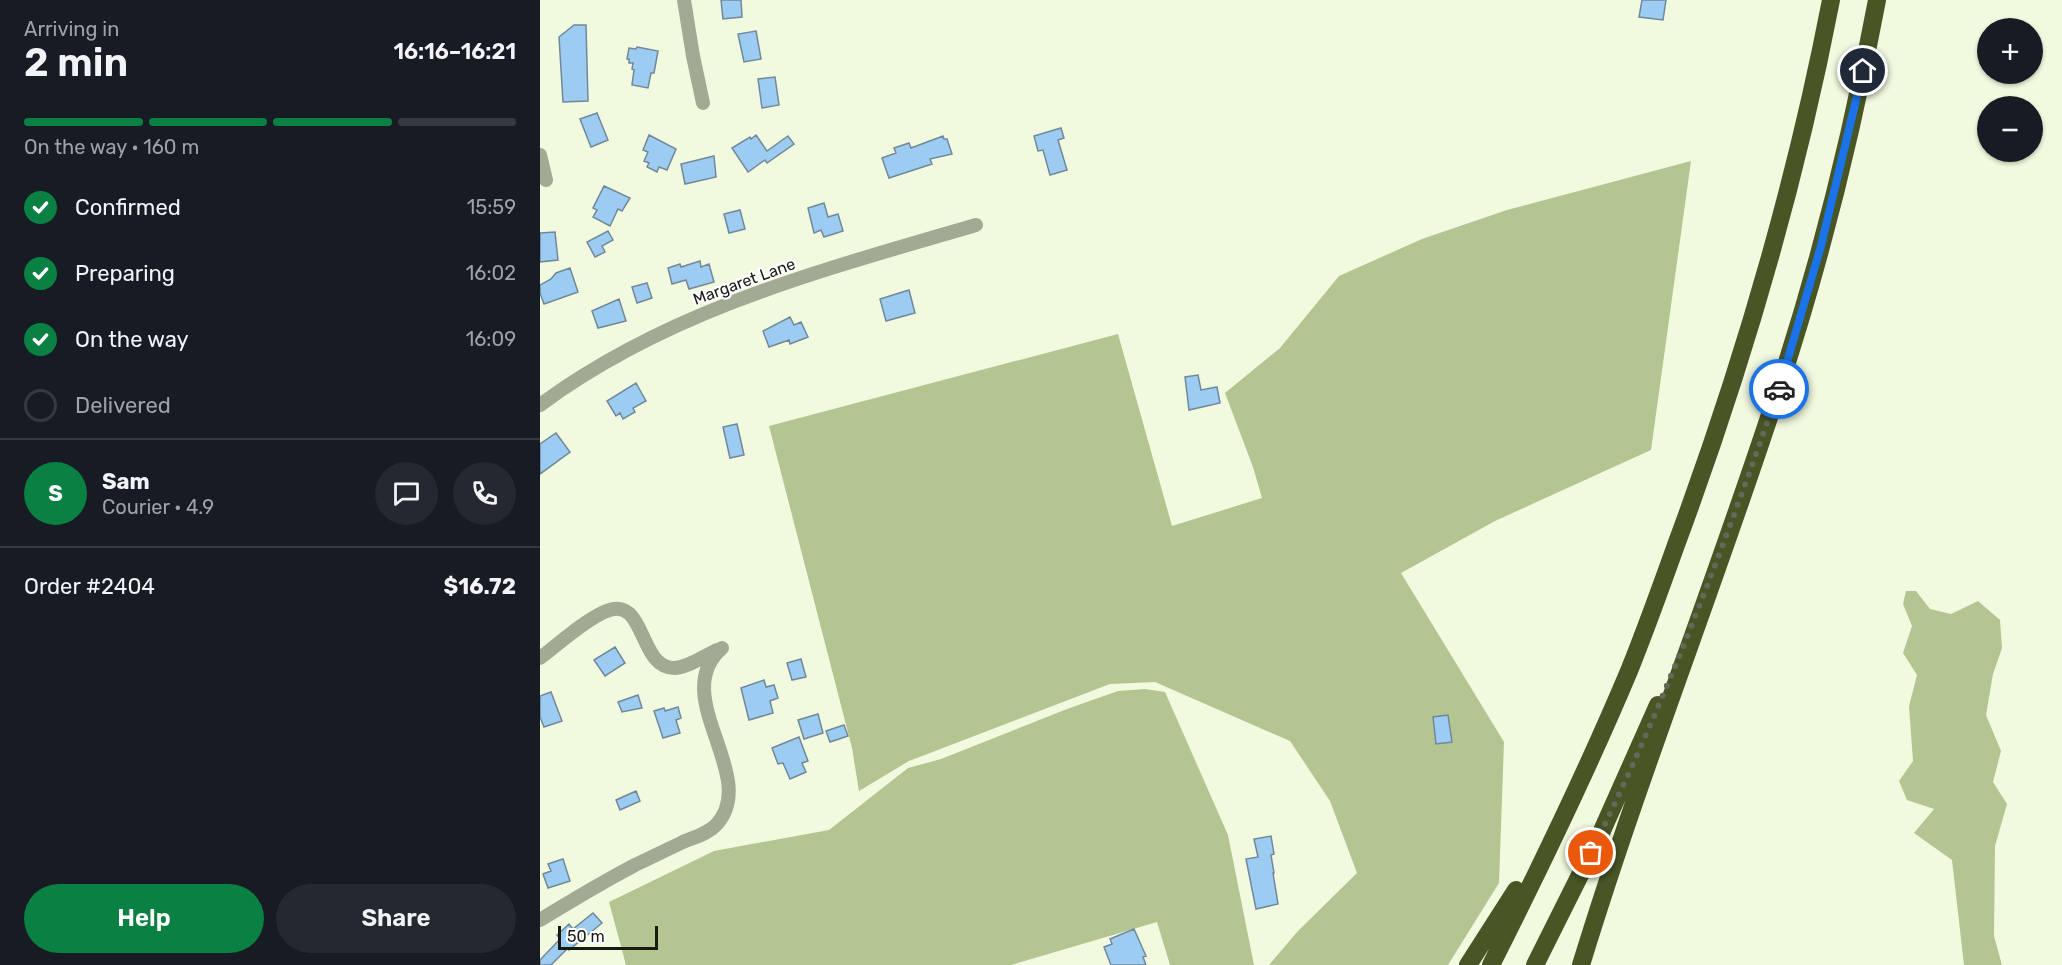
<!DOCTYPE html>
<html lang="en">
<head>
<meta charset="utf-8">
<style>
  body { margin:0; font-family:Rubik,sans-serif; background:#242831; color:#f1f3f6; height:100vh; display:flex; flex-direction:column; font-size:22px; white-space:nowrap }
  * { box-sizing:border-box; margin:0 }
  p { font-size:20px; color:#9ea1a6 }
  .icon { flex:none; width:33px; height:33px; fill:none; stroke:currentColor; stroke-width:2; stroke-linecap:round; stroke-linejoin:round }
  .map { position:relative; flex:1; overflow:hidden }
  .side { display:flex; flex-direction:column; background:#171b24; width:540px }
  .side>* { flex:none }
  .tools { position:absolute; left:1437px; top:18px; display:grid; gap:12px }
  .tools a { display:grid; place-items:center; width:66px; height:66px; border-radius:50%; background:#171b24; box-shadow:0 2px 4px #0004; font-size:30px }
  .scale { position:absolute; left:18px; bottom:15px; width:100px; box-sizing:border-box; padding-left:6px; border:3px solid #171a11; border-top:0; font-size:16px; line-height:21px; white-space:nowrap; color:#171a11; -webkit-text-stroke:4px #fff; paint-order:stroke }
  .pin { position:absolute; display:grid; place-items:center; width:51px; height:51px; color:#fff; margin:-26px; border:3px solid #fff; border-radius:50%; box-shadow:0 2px 6px #0007 }
  .courier { position:absolute; display:grid; place-items:center; width:60px; height:60px; margin:-30px; border:4px solid #1a73e8; border-radius:50%; background:#fff; color:#222; box-shadow:0 2px 8px #0007 }
  .overview em { font-style:normal; font-weight:600 }
  .overview div { display:flex; flex-direction:column-reverse }
  .overview { display:flex; align-items:center; justify-content:space-between; height:102px; padding:0 24px }
  h1 { font-size:39px; font-weight:600; line-height:45px }
  .bar { display:grid; grid-template-columns:repeat(4,1fr); gap:9px 6px; align-content:center; height:72px; padding:0 24px }
  .bar i { height:8px; border-radius:4px; background:#363941 }
  .bar .active { background:#0b8043 }
  .bar p { grid-column:span 4 }
  .line { display:flex; align-items:center; gap:15px; padding:0 24px; border-top:2px solid #363941 }
  .line div { flex:1 }
  .round { display:grid; place-items:center; flex:none; width:63px; height:63px; border-radius:32px; background:#242831 }
  ol { padding:0 24px; list-style:none }
  li { display:flex; align-items:center; gap:18px; height:66px }
  li p { margin-inline-start:auto }
  li .icon { padding:6px; border-radius:50%; background:#0b8043; color:#fff; stroke-width:4 }
  li:last-child { color:#9ea1a6 }
  li i { width:33px; height:33px; border:3px solid #363941; border-radius:50% }
  .primary-button { display:flex; gap:12px; margin-top:auto; padding:12px 24px }
  .primary-button a { flex:1; height:69px; border-radius:36px; background:#0b8043; color:#fff; font-size:24px; font-weight:600; line-height:69px; text-align:center }
  .primary-button a+a { background:#242831; color:#f1f3f6 }
  main { display:flex; flex:1; min-height:0 }
  .map>svg:first-child { display:block }
  .forest { fill:#b4c591 }
  .building { fill:#9cccf2; stroke:#728899; stroke-width:1.5 }
  .lines { fill:none; stroke-linecap:round; stroke-linejoin:round }
  .street { stroke:#a3aa94; stroke-width:14 }
  .highway { stroke:#485525; stroke-width:18 }
  .done { stroke:#636859; stroke-width:6; stroke-dasharray:0 10.8 }
  .route { stroke:#1a73e8; stroke-width:8 }
  .labels { text-anchor:middle; stroke-width:4.5; stroke-linejoin:round; paint-order:stroke }
  .street-label { font-size:16px; fill:#171a11; stroke:#fff }
</style>
</head>
<body>
<main>
<section class="side">
<div class="overview"><div><h1>2 min</h1><p>Arriving in</p></div><em>16:16–16:21</em></div>
<div class="bar"><i class="active"></i><i class="active"></i><i class="active"></i><i></i><p>On the way · 160 m</p></div>
<ol>
<li><svg class="icon" aria-label="check" viewBox="0 0 24 24"><path d="M5 12l5 5 9-10"/></svg>Confirmed<p>15:59</p></li>
<li><svg class="icon" aria-label="check" viewBox="0 0 24 24"><path d="M5 12l5 5 9-10"/></svg>Preparing<p>16:02</p></li>
<li><svg class="icon" aria-label="check" viewBox="0 0 24 24"><path d="M5 12l5 5 9-10"/></svg>On the way<p>16:09</p></li>
<li><i></i>Delivered</li>
</ol>
<div class="line" style="height:108px"><b class="round" style="background:#0b8043;color:#fff">S</b><div><b>Sam</b><p>Courier · 4.9</p></div><a class="round"><svg class="icon" aria-label="chat" viewBox="0 0 24 24"><path d="M4 5h16v11H9l-5 4z"/></svg></a><a class="round"><svg class="icon" aria-label="phone" viewBox="0 0 24 24"><path d="M5 4h4l2 5-3 2q2 4 5 5l2-3 5 2v4C11 20 4 13 5 4z"/></svg></a></div>
<div class="line" style="height:78px"><div>Order #2404</div><b>$16.72</b></div>
<div class="primary-button"><a>Help</a><a>Share</a></div>
</section>
<div class="map">
<svg width="1522" height="965" viewBox="0 0 1522 965">
  <rect width="100%" height="100%" fill="#f1fadf"/>
  <path class="forest" d="M 1151,161 L 1111,450 L 955,521 L 861,573 L 964,742 L 959,883 L 908,965 L 729,965 L 758,931 L 817,873 L 790,801 L 750,741 L 615,682 L 570,684 L 369,761 L 319,791 L 312,748 L 229,426 L 578,334 L 632,526 L 722,498 L 713,467 L 685,393 L 740,348 L 799,276 L 882,239 L 967,210 Z
    M 1366,591 L 1376,591 L 1390,609 L 1411,614 L 1438,601 L 1460,620 L 1462,648 L 1453,674 L 1446,715 L 1461,751 L 1453,782 L 1467,804 L 1455,846 L 1454,936 L 1462,965 L 1424,965 L 1412,860 L 1374,833 L 1394,809 L 1367,800 L 1359,781 L 1373,761 L 1369,706 L 1377,675 L 1363,653 L 1372,626 L 1363,604 Z
    M 605,689 L 625,692 L 688,835 L 714,965 L 630,965 L 617,922 L 471,965 L 86,965 L 69,902 L 174,851 L 289,830 L 368,768 L 401,759 L 527,709 L 578,691 Z"/>
  <path class="building" d="M 181,0 L 201,0 L 202,17 L 183,19 Z
    M 1102,0 L 1126,0 L 1123,20 L 1099,17 Z
    M 34,25 L 46,25 L 48,101 L 23,102 L 19,37 Z
    M 216,31 L 221,59 L 204,62 L 198,34 Z
    M 97,47 L 118,51 L 114,73 L 111,73 L 108,88 L 92,85 L 94,70 L 92,69 L 93,63 L 89,63 L 89,59 L 87,59 L 89,48 L 96,49 Z
    M 235,77 L 239,105 L 222,108 L 218,79 Z
    M 57,113 L 68,140 L 51,147 L 40,119 Z
    M 521,128 L 524,138 L 518,140 L 527,170 L 510,175 L 503,150 L 498,151 L 494,136 Z
    M 109,135 L 136,149 L 127,170 L 119,167 L 117,172 L 107,167 L 109,163 L 104,161 L 108,152 L 103,150 Z
    M 216,135 L 227,151 L 248,136 L 254,144 L 227,163 L 225,160 L 208,172 L 192,148 L 210,137 L 211,139 Z
    M 403,136 L 404,139 L 407,139 L 412,154 L 390,159 L 392,164 L 349,178 L 342,158 L 356,153 L 354,148 L 369,143 L 371,148 Z
    M 174,156 L 176,177 L 145,184 L 141,164 Z
    M 64,186 L 90,198 L 82,211 L 78,209 L 70,226 L 53,217 L 57,210 L 53,208 Z
    M 284,203 L 288,217 L 298,214 L 303,231 L 284,237 L 281,230 L 274,233 L 268,208 Z
    M 200,210 L 205,229 L 189,233 L 184,214 Z
    M 68,231 L 73,240 L 62,246 L 65,252 L 55,257 L 47,242 Z
    M 15,232 L 18,260 L 0,262 L 0,233 Z
    M 160,261 L 161,267 L 169,264 L 174,282 L 149,289 L 146,280 L 132,284 L 128,268 L 140,264 L 141,267 Z
    M 30,268 L 38,292 L 4,304 L 0,293 L 0,285 L 11,279 L 16,273 Z
    M 107,283 L 112,298 L 97,303 L 92,287 Z
    M 369,290 L 375,313 L 346,321 L 340,299 Z
    M 79,299 L 86,321 L 58,328 L 52,311 Z
    M 250,317 L 254,325 L 261,322 L 268,337 L 250,344 L 249,340 L 229,347 L 223,331 Z
    M 658,375 L 661,390 L 677,387 L 680,403 L 649,410 L 645,377 Z
    M 96,383 L 106,401 L 93,408 L 95,412 L 83,419 L 80,413 L 76,416 L 67,401 Z
    M 197,424 L 204,455 L 190,458 L 183,427 Z
    M 16,433 L 30,452 L 0,474 L 0,444 Z
    M 75,647 L 85,663 L 65,676 L 54,660 Z
    M 261,659 L 266,677 L 252,680 L 247,663 Z
    M 224,680 L 226,687 L 234,685 L 238,698 L 230,701 L 233,713 L 209,720 L 201,688 Z
    M 11,692 L 22,721 L 4,727 L 0,717 L 0,696 Z
    M 98,695 L 102,708 L 82,712 L 78,702 Z
    M 138,707 L 141,718 L 136,720 L 140,733 L 123,738 L 114,711 L 124,708 L 125,711 Z
    M 278,714 L 283,733 L 264,739 L 258,720 Z
    M 908,715 L 912,742 L 896,744 L 893,717 Z
    M 304,725 L 308,736 L 290,742 L 286,731 Z
    M 259,737 L 268,761 L 262,763 L 266,772 L 250,779 L 243,763 L 238,764 L 232,748 Z
    M 96,791 L 100,801 L 80,810 L 76,800 Z
    M 731,836 L 734,854 L 731,855 L 734,873 L 733,873 L 738,904 L 716,909 L 706,859 L 718,857 L 714,839 Z
    M 23,859 L 30,881 L 8,888 L 3,874 L 11,871 L 8,864 Z
    M 53,913 L 62,923 L 29,950 L 28,948 L 11,965 L 0,965 L 0,960 L 20,939 L 17,935 L 29,924 L 33,929 Z
    M 594,929 L 606,956 L 603,957 L 606,965 L 571,965 L 564,947 L 572,944 L 570,939 Z"/>
  <g class="lines">
    <path class="street" d="M 144,0 L 153,56 L 163,103
      M 0,155 L 6,180
      M 0,405 C 130,309 283,270 436,225
      M 0,658 C 20,643 41,623 64,612 C 107,592 97,669 135,668 C 149,667 164,656 177,650
      M 0,920 C 31,901 63,882 95,865 C 110,858 126,850 141,843 C 153,837 167,835 177,824 C 220,775 127,696 182,648"/>
    <path class="highway" d="M 928,965 L 976,890
      M 951,965 C 1000,868 1047,771 1089,671 C 1106,629 1121,587 1136,545 C 1202,367 1255,187 1291,0
      M 995,965 L 1061,833 L 1118,705
      M 1041,965 C 1101,769 1177,579 1240,384 C 1281,259 1313,129 1337,0"/>
  </g>
  <g class="lines">
    <path class="done" d="M 1051,853 C 1125,703 1184,547 1239,389"/>
    <path class="route" d="M 1239,389 L 1281,246 L 1323,71"/>
  </g>
  <g class="labels">
    <g class="street-label">
      <text transform="translate(204 281) rotate(-20)" y="6">Margaret Lane</text>
    </g>
  </g>
</svg>
<div class="tools">
<a>+</a>
<a>−</a>
</div>
<div class="scale">50 m</div>
<div class="pin" style="left:1051px;top:853px;background:#ea580c"><svg class="icon" aria-label="bag" viewBox="0 0 24 24"><path d="M5 8h14l-1 12H6zM9 8a3 3 0 0 1 6 0"/></svg></div>
<div class="pin" style="left:1323px;top:71px;background:#1f2937"><svg class="icon" aria-label="home" viewBox="0 0 24 24"><path d="M3 11l9-7 9 7M6 9v11h12V9"/></svg></div>
<div class="courier" style="left:1239px;top:389px"><svg class="icon" aria-label="car" viewBox="0 0 24 24"><path d="M5 17H2v-5l4-1 3-4h7l3 4 3 1v5h-3M9 17h6M6 11h13"/><circle cx="7" cy="17" r="2"/><circle cx="17" cy="17" r="2"/></svg></div>
</div>
</main>
</body>
</html>
